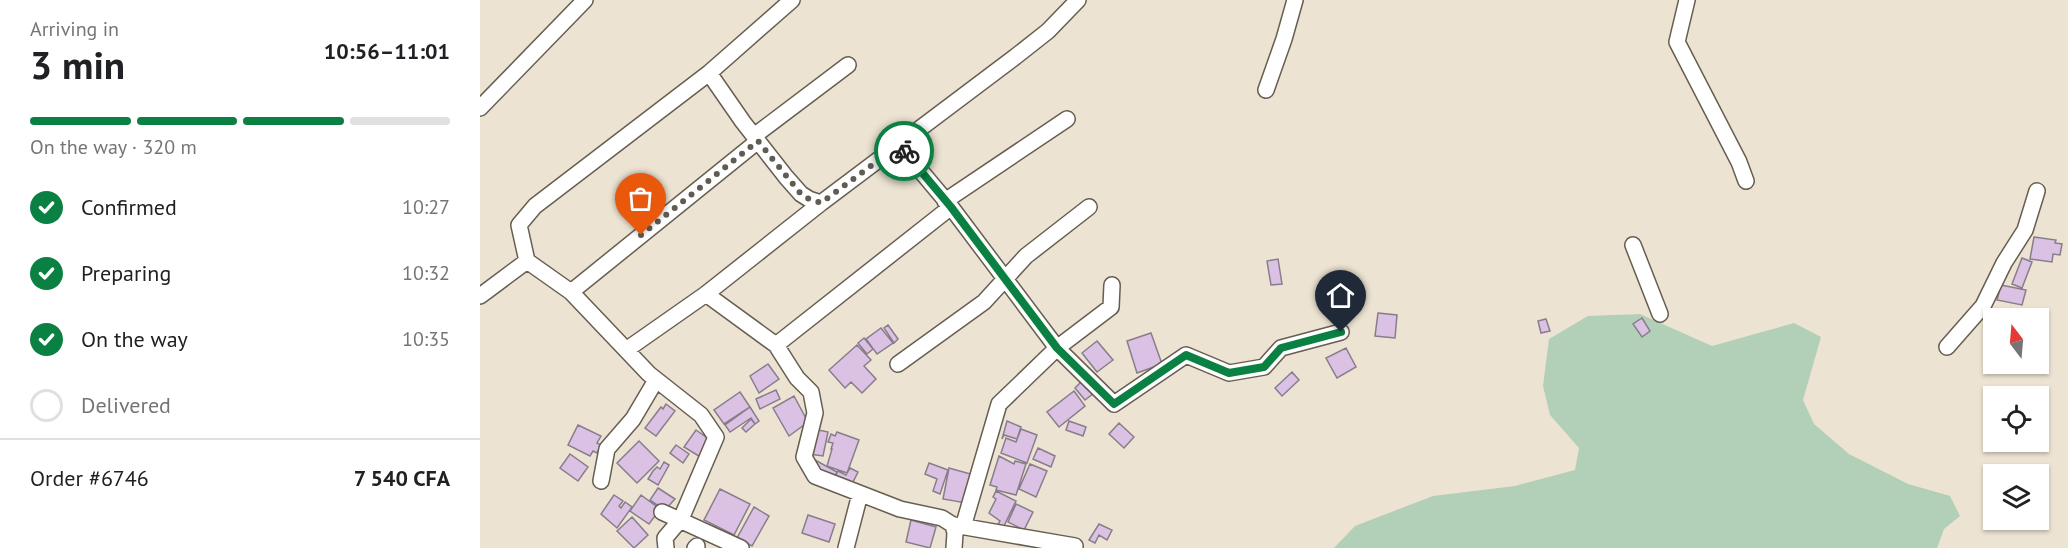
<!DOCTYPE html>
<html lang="en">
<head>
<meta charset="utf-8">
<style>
  body { margin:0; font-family:"PT Sans",sans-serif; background:#f6f6f6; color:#202124; height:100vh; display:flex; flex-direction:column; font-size:22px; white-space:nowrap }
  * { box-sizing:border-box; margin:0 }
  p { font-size:20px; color:#757577 }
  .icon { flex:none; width:33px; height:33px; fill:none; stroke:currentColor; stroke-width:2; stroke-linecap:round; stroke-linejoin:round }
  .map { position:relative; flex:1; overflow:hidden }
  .sheet { display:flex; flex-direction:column; background:#fff; width:480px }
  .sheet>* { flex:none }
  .needle { width:39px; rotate:344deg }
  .tools { position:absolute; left:1503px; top:308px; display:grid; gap:12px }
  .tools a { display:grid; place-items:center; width:66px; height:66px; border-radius:0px; background:#fff; box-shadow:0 2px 4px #0004; font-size:30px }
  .pin { position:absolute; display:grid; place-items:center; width:51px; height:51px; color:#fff; margin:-62px -26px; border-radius:50% 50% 50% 0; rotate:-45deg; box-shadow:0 0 6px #0007 }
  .pin .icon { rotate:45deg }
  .courier { position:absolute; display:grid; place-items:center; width:60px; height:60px; margin:-30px; border:4px solid #0b8043; border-radius:50%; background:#fff; color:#222; box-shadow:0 2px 8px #0007 }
  .head em { font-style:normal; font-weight:700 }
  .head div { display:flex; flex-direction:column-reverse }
  .head { display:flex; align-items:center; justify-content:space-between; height:102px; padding:0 30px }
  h1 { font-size:39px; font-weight:700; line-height:45px }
  .bar { display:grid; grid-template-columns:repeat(4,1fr); gap:9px 6px; align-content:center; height:72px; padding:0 30px }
  .bar i { height:8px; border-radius:4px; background:#e0e0e0 }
  .bar .active { background:#0b8043 }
  .bar p { grid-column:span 4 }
  .line { display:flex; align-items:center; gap:15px; padding:0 30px; border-top:2px solid #e0e0e0 }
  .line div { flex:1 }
  ol { padding:0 30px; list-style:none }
  li { display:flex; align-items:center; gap:18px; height:66px }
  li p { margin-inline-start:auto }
  li .icon { padding:6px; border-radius:50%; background:#0b8043; color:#fff; stroke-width:4 }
  li:last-child { color:#757577 }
  li i { width:33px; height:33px; border:3px solid #e0e0e0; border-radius:50% }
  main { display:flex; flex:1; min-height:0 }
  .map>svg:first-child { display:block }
  .green { fill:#b2cfb7 }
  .building { fill:#dbc2e4; stroke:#887d8b; stroke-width:1.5 }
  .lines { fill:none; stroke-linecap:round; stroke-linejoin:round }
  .minor-casing { stroke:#665e50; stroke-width:18 }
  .minor { stroke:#fff; stroke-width:15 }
  .done { stroke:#615c53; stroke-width:6; stroke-dasharray:0 10.8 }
  .route { stroke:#0b8043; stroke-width:8 }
</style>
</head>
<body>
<main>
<section class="sheet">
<div class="head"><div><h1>3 min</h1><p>Arriving in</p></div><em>10:56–11:01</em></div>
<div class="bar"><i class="active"></i><i class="active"></i><i class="active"></i><i></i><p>On the way · 320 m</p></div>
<ol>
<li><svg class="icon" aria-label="check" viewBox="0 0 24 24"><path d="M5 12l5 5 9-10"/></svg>Confirmed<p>10:27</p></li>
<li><svg class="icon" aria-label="check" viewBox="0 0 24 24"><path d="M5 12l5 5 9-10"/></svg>Preparing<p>10:32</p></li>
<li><svg class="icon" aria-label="check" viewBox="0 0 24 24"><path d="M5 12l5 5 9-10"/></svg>On the way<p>10:35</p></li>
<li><i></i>Delivered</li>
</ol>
<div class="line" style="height:78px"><div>Order #6746</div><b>7 540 CFA</b></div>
</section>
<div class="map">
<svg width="1588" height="548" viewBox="0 0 1588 548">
  <rect width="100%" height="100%" fill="#ece3d2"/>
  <path class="green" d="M 1160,314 L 1232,346 L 1314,323 L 1341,337 L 1323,400 L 1334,424 L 1369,454 L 1428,484 L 1470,496 L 1480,516 L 1464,529 L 1457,548 L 854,548 L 875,526 L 953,496 L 1035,486 L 1095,470 L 1099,448 L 1070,415 L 1063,386 L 1069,339 L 1108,316 Z"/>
  <path class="building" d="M 1554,237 L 1576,240 L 1575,243 L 1582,244 L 1580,255 L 1573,254 L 1572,262 L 1550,259 Z
    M 1542,258 L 1552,262 L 1542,288 L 1532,284 Z
    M 798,259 L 802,284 L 791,285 L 787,261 Z
    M 1521,285 L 1546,290 L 1542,305 L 1517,300 Z
    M 898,313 L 917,315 L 915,338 L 895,336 Z
    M 1162,318 L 1170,331 L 1162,337 L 1153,324 Z
    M 1066,319 L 1070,331 L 1061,333 L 1058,321 Z
    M 408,325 L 418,339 L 414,343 L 404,328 Z
    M 401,328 L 413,343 L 397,354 L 386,339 Z
    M 671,333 L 682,364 L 657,373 L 647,341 Z
    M 384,338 L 393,349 L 387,354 L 378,343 Z
    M 617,341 L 633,360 L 617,372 L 602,353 Z
    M 377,345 L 391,360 L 384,366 L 396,379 L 382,393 L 371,382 L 365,388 L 349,370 Z
    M 866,348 L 876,367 L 857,378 L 846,358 Z
    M 288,364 L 299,379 L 279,393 L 270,376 Z
    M 812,372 L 819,380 L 802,396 L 795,388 Z
    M 604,379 L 614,393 L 605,400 L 595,388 Z
    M 296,390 L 300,399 L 280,409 L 276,399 Z
    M 594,391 L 605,406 L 579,427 L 567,412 Z
    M 260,392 L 270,407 L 244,424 L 234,410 Z
    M 314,396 L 328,422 L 309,436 L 293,408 Z
    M 186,404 L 195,411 L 176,436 L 165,428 L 181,407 L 183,409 Z
    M 270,407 L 279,421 L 275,424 L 271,418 L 250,432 L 245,425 Z
    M 271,419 L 275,424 L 266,432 L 262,428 Z
    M 527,421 L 541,427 L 537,439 L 524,435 L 522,439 Z
    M 589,421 L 606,427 L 603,436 L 586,430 Z
    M 639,423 L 654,437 L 644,448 L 629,434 Z
    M 98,425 L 121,436 L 117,443 L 121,445 L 117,453 L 113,451 L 110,456 L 88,445 Z
    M 334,429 L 348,432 L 343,456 L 329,454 Z
    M 541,429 L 557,435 L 547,463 L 521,453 L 526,438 L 536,442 Z
    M 216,430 L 233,442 L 222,458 L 204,447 Z
    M 357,432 L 379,440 L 367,473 L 347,466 L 352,449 L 351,449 L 353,443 L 348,442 L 351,434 L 355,436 Z
    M 159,441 L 179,461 L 157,483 L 137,463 Z
    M 196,445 L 209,454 L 203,463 L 190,453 Z
    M 558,448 L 575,456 L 571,467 L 553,459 Z
    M 90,454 L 108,467 L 98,481 L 80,468 Z
    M 519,456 L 534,464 L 535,461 L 546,464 L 536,495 L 516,490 L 517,487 L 510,485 Z
    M 335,460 L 357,472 L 353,479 L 331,467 Z
    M 184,462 L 189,465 L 178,485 L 168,479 L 173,471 L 177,467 L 180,469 Z
    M 449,463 L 468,470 L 460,494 L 453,491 L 457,479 L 445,474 Z
    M 550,464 L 567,471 L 556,497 L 539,489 Z
    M 370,468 L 378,472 L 371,486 L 355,477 L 358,471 L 366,475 Z
    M 469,468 L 494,475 L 486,503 L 463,499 Z
    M 178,488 L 195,499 L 185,510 L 170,500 Z
    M 240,489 L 270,504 L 254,535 L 224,520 Z
    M 516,491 L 536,501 L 523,528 L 517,526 L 520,521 L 509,513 L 516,499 L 513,497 Z
    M 134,495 L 143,501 L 139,506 L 141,508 L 145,502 L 152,507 L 137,528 L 121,514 Z
    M 161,495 L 180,509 L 169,524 L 150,511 Z
    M 536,504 L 553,512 L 544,530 L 528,522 Z
    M 274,507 L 289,516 L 272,546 L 257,538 Z
    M 328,515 L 355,524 L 349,542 L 322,533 Z
    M 152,517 L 168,535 L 154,548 L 137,531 Z
    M 431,520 L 456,527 L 450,548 L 426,542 Z
    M 619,524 L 632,530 L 627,540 L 619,535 L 615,543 L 609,540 Z"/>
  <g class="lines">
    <defs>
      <path id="minor" d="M 1207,0 L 1197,42 L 1259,162 L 1266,181
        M 229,73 L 263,122 L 306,177 L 321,194 L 329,199 L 341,203
        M 786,90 L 804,39 L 815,0
        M 0,108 L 105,0
        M 274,136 L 368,65
        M 419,145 L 471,207 L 577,348 L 634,404 L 706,355 L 749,373 L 784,367 L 801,348 L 861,332
        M 465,201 L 587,119
        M 1153,245 L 1180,314
        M 47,261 L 91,292 L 169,374 L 221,415 L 236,437 L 201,519 L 185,538 L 186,548
        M 91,292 L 278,141
        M 226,294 L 296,345 L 317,378 L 331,392 L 335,413 L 324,457 L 335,476 L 420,509 L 462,518 L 473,525 L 475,533 L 474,548
        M 0,296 L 47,261 L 39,225 L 55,206 L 229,73 L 312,0
        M 296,345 L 471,207
        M 1467,347 L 1503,306 L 1524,263 L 1545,230 L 1557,191
        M 146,350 L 226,294 L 341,203 L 535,57 L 568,31 L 598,0
        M 418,364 L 504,302 L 546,256 L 609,207
        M 121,481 L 127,449 L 153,419 L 176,380
        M 182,512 L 261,548
        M 474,525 L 595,546
        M 483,527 L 519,404 L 577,348 L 631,307 L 632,285
        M 215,548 L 217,546
        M 366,548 L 380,494"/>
    </defs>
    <use href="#minor" class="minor-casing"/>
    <use href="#minor" class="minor"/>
  </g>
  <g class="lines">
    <path class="done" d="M 161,235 L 278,141 L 321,194 L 329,199 L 341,203 L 419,145 L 424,151"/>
    <path class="route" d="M 424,151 L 471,207 L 577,348 L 634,404 L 706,355 L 749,373 L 784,367 L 801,348 L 861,332"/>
  </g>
</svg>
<div class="tools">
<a><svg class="needle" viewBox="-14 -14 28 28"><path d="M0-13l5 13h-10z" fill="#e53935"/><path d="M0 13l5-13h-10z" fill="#757577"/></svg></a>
<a><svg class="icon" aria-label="locate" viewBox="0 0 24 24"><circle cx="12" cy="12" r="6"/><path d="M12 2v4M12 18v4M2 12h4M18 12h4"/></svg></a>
<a><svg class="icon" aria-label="layers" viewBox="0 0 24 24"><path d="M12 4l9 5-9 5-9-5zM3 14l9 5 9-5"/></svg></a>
</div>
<div class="pin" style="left:161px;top:235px;background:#ea580c"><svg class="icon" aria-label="bag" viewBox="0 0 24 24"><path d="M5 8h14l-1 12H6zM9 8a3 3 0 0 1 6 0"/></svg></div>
<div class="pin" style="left:861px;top:332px;background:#1f2937"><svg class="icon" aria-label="home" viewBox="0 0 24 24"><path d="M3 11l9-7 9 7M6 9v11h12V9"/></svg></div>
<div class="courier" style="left:424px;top:151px"><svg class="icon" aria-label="bike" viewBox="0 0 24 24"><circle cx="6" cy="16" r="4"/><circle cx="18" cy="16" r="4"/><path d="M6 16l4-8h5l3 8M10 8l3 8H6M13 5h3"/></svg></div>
</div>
</main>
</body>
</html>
